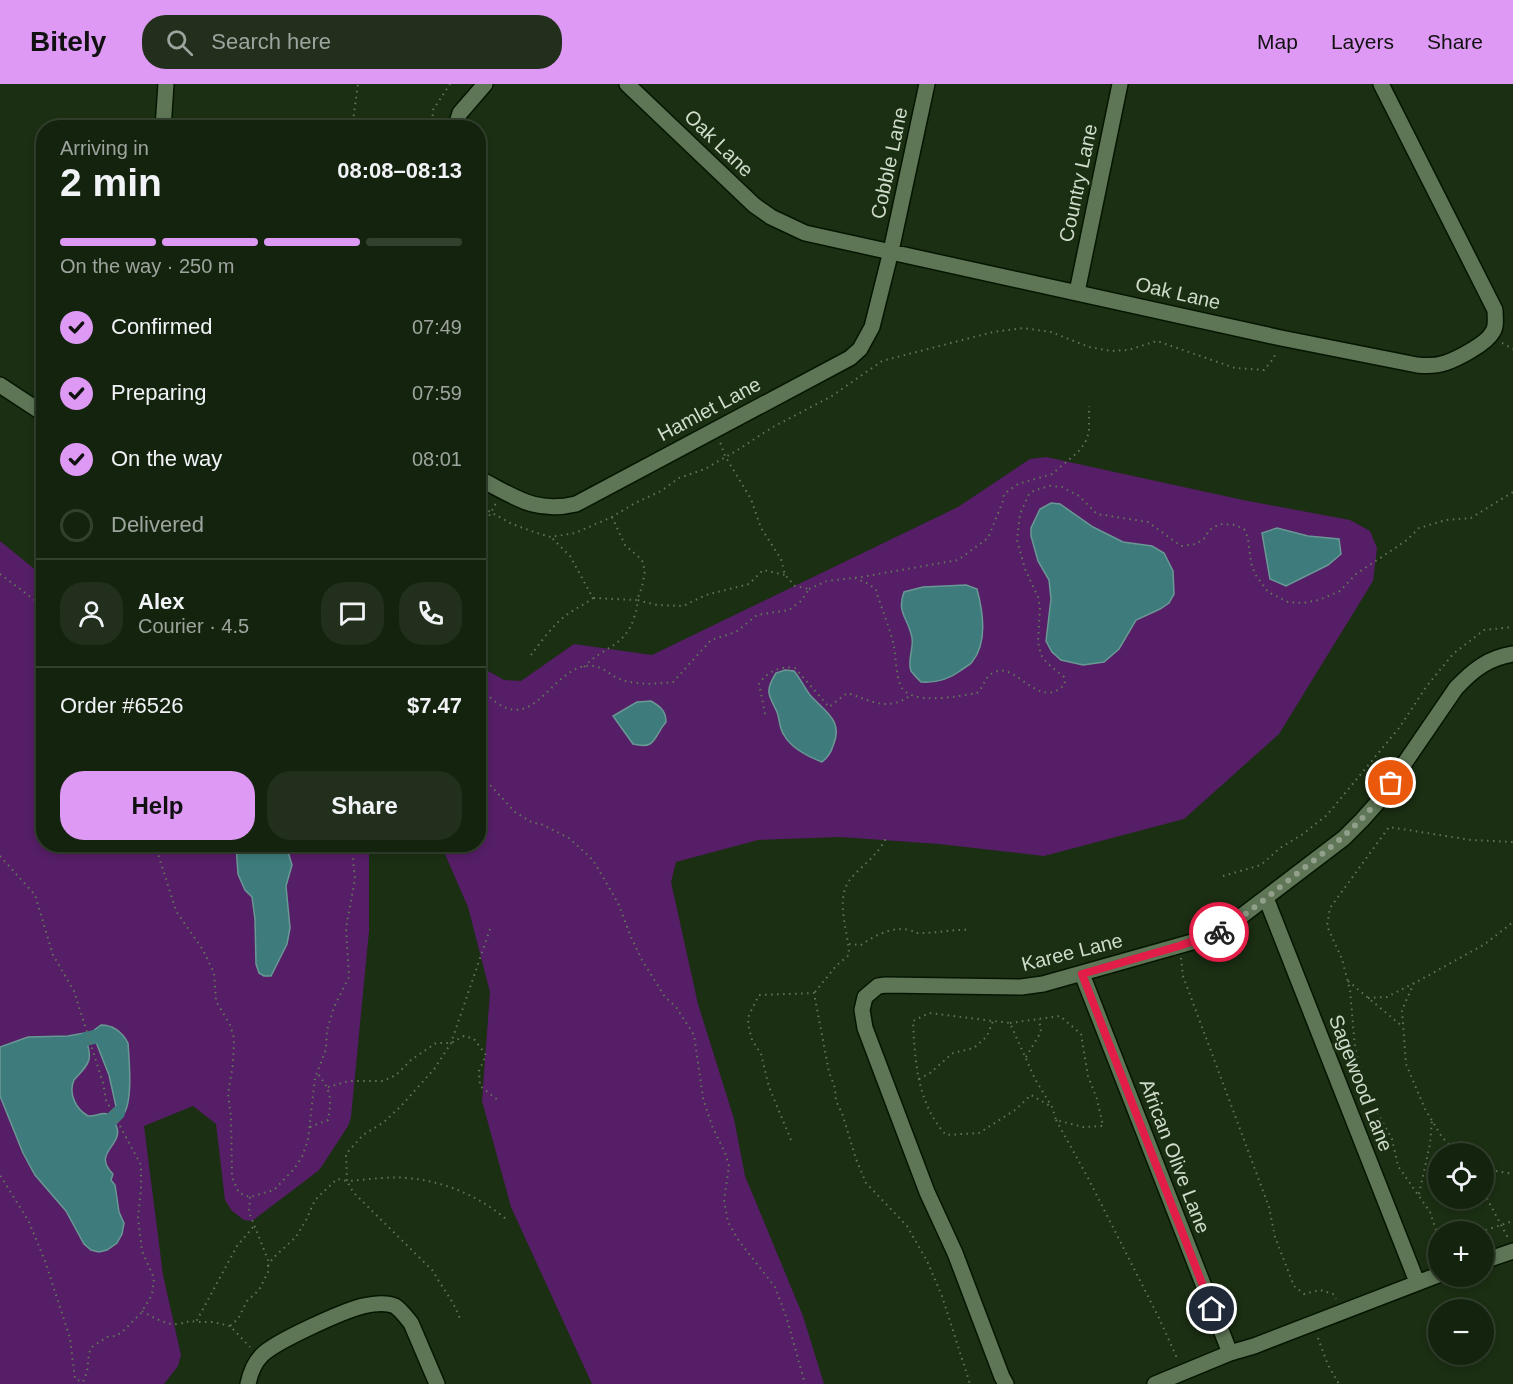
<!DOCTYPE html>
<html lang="en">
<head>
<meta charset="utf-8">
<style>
  body { margin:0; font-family:Arial,sans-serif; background:#212f1c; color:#f1f3f6; height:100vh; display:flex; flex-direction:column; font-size:22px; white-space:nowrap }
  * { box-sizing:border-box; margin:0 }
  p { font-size:20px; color:#9da49e }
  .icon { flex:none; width:33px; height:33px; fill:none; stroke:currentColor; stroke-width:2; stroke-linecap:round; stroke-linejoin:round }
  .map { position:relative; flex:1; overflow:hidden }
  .details { position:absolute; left:36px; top:36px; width:450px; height:732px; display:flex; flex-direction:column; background:#14230e; border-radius:24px; box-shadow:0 3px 9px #0003,0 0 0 2px #33402e }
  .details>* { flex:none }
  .buttons { position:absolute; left:1428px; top:1059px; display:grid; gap:12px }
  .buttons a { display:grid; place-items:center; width:66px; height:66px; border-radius:50%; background:#14230e; box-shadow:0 3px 9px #0003,0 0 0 2px #33402e; font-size:30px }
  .pin { position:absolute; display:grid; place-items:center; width:51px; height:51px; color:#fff; margin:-26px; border:3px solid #fff; border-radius:50%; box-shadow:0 2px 6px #0007 }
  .courier { position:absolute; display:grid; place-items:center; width:60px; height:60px; margin:-30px; border:4px solid #e11d48; border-radius:50%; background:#fff; color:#222; box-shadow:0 2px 8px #0007 }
  .headline em { font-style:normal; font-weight:600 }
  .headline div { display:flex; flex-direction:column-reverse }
  .headline { display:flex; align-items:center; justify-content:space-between; height:102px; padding:0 24px }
  h1 { font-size:39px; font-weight:600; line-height:45px }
  .bar { display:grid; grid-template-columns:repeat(4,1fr); gap:9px 6px; align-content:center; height:72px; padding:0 24px }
  .bar i { height:8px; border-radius:4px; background:#33402e }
  .bar .active { background:#dd99f3 }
  .bar p { grid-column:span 4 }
  .line { display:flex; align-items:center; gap:15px; padding:0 24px; border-top:2px solid #33402e }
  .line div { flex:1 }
  .round { display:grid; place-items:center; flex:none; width:63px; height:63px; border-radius:24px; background:#212f1c }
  ol { padding:0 24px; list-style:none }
  li { display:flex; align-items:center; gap:18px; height:66px }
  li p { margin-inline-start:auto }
  li .icon { padding:6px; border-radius:50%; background:#dd99f3; color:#111; stroke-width:4 }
  li:last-child { color:#9da49e }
  li i { width:33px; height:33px; border:3px solid #33402e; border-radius:50% }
  .action { display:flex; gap:12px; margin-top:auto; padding:12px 24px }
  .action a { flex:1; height:69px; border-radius:24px; background:#dd99f3; color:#111; font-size:24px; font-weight:600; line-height:69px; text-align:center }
  .action a+a { background:#212f1c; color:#f1f3f6 }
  header { display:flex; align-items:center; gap:36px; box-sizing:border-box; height:84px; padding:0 30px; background:#dd99f3; color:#111 }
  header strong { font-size:28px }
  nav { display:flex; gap:33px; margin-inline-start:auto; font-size:21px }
  .search { width:420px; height:54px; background:#212f1c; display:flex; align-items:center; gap:15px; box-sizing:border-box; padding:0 21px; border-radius:24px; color:#9da49e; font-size:22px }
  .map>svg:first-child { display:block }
  .green { fill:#551e66 }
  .water { fill:#3e7b7c; stroke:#6a9894; stroke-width:1.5 }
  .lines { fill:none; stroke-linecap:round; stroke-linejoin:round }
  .canal { stroke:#3e7b7c; stroke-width:14 }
  .minor-casing { stroke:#051600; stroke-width:18 }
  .path { stroke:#63745c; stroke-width:2; stroke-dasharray:1.5 4.5; stroke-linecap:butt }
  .minor { stroke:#5e7556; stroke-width:15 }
  .done { stroke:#919f8b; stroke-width:6; stroke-dasharray:0 10.8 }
  .route { stroke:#e11d48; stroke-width:8 }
  .labels { text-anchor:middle; stroke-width:6; stroke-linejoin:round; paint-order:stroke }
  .street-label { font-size:20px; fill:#d0dccb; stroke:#1b2f13 }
</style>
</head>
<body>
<header>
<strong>Bitely</strong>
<div class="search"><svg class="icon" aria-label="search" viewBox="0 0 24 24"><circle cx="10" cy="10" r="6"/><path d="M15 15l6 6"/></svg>Search here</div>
<nav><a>Map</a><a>Layers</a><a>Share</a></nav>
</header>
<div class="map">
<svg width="1513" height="1300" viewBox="0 0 1513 1300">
  <rect width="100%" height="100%" fill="#1b2f13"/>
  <path class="green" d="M 1046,373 L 1243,416 L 1350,436 L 1370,447 L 1377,464 L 1373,497 L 1279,650 L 1184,735 L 1044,772 L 939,760 L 840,753 L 758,756 L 676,778 L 671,798 L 698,920 L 734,1035 L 745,1092 L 803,1232 L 824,1300 L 592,1300 L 511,1123 L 482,1017 L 490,908 L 468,823 L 441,761 L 478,760 L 479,582 L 504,596 L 521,597 L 574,560 L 652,571 L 958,423 L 1030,375 Z
    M 0,457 L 43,492 L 44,760 L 369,761 L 369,847 L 351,1033 L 348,1042 L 322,1082 L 318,1087 L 252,1137 L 244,1136 L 232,1127 L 225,1116 L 216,1040 L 193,1022 L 144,1042 L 163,1191 L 181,1271 L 178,1282 L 164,1300 L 0,1300 Z"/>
  <path class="water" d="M 1051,419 L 1060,420 L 1093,443 L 1123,458 L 1152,462 L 1164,469 L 1173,487 L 1174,510 L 1169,519 L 1160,525 L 1136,536 L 1119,565 L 1104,578 L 1083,581 L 1061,576 L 1052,568 L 1046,557 L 1051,515 L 1049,496 L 1038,477 L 1031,452 L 1031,444 L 1040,425 Z
    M 1277,444 L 1308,452 L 1339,455 L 1341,470 L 1328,481 L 1286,502 L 1270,495 L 1262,449 Z
    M 966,501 L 977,505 C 983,528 988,558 972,578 C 969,582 963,584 960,587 C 948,596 936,599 921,598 C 918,595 913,590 911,587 C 907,577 914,564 912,554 C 909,535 896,529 904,508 L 923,503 Z
    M 785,586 L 794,587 C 800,594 804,603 810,611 C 825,628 844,636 833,662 C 831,669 828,673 822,678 C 809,673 791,664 784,651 C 779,644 780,636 777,628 C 769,610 764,609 776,589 Z
    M 651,617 C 661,623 666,627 666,638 C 653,653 657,666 633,660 L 613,632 L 637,618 Z
    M 236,761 L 286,761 L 292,781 L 286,802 L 290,844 L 287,860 L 271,892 L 264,892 L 259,889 L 256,880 L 255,835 L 252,813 L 245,806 L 238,790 Z
    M 101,941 C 114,941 122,948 128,959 C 129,975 134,1023 121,1033 L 117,1027 L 109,991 L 94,953 L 93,947 Z
    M 84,949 C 92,975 93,976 74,996 C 68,1010 76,1025 88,1032 C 95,1033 101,1028 107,1030 C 110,1031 111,1033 113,1036 C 131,1061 89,1066 113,1090 L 111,1096 L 115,1101 L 119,1128 L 124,1139 L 122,1150 L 117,1159 L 107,1166 L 99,1168 L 91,1166 L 84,1160 L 66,1127 L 35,1091 L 23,1069 L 0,1012 L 0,963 L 28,953 L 68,952 Z"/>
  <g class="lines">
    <path class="canal" d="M 86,955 L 94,953
      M 112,1035 L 118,1029"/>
    <defs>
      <path id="minor" d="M 627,0 L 754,121 L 771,133 L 805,149 L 1281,254 L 1417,281 C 1426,282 1436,282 1445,279 C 1457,275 1486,260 1492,249 C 1497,243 1495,234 1495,226 L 1381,0
        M 163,44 L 166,0
        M 455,44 L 460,29 L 485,0
        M 1077,208 L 1120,0
        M 0,301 L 44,330
        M 478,394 C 514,412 534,430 576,420 L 850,274 L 860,265 L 872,243 L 891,167 L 927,0
        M 1266,814 L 1417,1198
        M 1082,890 L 1230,1269
        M 1484,1177 L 1513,1167
        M 248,1300 C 250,1290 255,1278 262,1271 C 276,1257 343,1227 363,1222 C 372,1220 386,1218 395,1222 C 401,1226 406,1233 411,1239 L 437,1300
        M 1006,1300 L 1002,1293 L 955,1169 L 927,1108 L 865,944 L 862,926 L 865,913 L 878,902 L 886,901 L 1021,903 L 1043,900 L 1192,858 L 1216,849 L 1243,831 L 1344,754 L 1362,736 L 1378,718 L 1456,604 C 1473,586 1488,574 1513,570
        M 1155,1300 L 1230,1269 L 1254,1262 L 1438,1191"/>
    </defs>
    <use href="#minor" class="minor-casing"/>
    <path class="path" d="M 352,44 L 358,0
      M 432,44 L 433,26 L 450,0
      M 1502,259 L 1513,265
      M 478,421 L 512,440 L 537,449 L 551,453 L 575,449 L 612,433 L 635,419 L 661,407 L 679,394 L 705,385 L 736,367 L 773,343 L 832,312 L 882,277 L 993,248 L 1023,244 L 1051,248 L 1089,263 L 1111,267 L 1128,266 L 1157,257 L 1235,284 L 1264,286 L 1274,274 L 1276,267
      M 612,433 L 625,461 L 642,476 L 645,487 L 642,503 L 637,516 L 657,521 L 683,522 L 706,511 L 749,500 L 763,486 L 785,491
      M 478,453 L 496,419
      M 0,490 L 44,523
      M 855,494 L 869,500 L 876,506 C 881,524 891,546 894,563 C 896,575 896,589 900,600 C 908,623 959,612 977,609 C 985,602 984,592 995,588 C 1017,578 1039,628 1065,600 L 1064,593 L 1047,579 L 1041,571 L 1038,558 L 1040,523 L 1038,513 L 1025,485 L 1017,456 L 1020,430 L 1029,410 L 1035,406 L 1050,402 L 1062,403 L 1079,412 L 1097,430 L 1148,438 L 1181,462 L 1196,460 L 1205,454 L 1209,446 L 1220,440 L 1235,441 L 1244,445 L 1248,454 L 1251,479 L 1255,490 L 1268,508 L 1288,518 L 1303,519 L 1319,516 L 1340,507 L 1356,490 L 1407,456 L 1419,444 L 1446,436 L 1471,434 L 1513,408
      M 809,505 L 827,497 L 861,493 L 958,476 L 988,454 L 1003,417 L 1004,410 L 1018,400 L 1052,390 L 1078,368 L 1085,359 L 1089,348 L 1089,322
      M 531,571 C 541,558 552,542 565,532 C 574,525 584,521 593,514 L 570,472 L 551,453
      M 584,583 C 603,562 624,564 634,534 C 636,527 638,523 637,516 L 593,514
      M 478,600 C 533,669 549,577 593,582 C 604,583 612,593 622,596 C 638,601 657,600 673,598 L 711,556 L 736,548 L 757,531 L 789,526 L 801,517 L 809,505 L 795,502 L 785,491 L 781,475 L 761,444 L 751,415 L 725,372 L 720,358
      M 765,630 L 759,599 C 769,587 780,582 795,584 L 829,623 L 847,609 C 872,617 888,628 911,611
      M 478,688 L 515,728 L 533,739 L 541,740 L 569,754 L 593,776 L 618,819 L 631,853 L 642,876 L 665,913 L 676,923 L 694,951 L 703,1014 L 712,1042 L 726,1071 L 729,1082 L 724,1116 L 728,1138 L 739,1157 L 775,1203 L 787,1235 L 805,1300
      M 155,760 L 176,827 L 203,866 L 214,889 L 216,917 L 230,941 L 234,954 L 233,980 L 228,1010 L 231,1033 L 232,1093 L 239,1109 L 250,1113 L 274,1106 L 294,1085 L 302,1073 L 308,1056 L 315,994 L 326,965 L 327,946 L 334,923 L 349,893 L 346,844 L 355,795 L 353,776 L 355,760
      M 0,772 L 35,811 L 53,871 L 74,907 L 103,999 L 106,1016 L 141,1081 L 141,1106 L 138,1133 L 142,1167 L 154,1194 L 152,1211 L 141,1229 L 121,1249 L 115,1252 L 107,1253 L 92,1263 L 89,1269 L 87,1288 L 83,1298 L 75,1295 L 70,1254 L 45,1177 L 29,1138 L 0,1091
      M 1223,792 L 1261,781 L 1280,764 L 1303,750 L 1327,731 L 1399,644 L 1426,603 L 1453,570 L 1484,546 L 1513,543
      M 490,845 L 451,959 L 435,984 L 402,1021 L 384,1038 L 363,1051 L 346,1070 L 347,1097 C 366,1096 387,1092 407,1094 C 444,1097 479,1112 507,1136
      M 849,860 L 861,861 C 874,852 892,842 909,846 C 914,847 916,850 922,849 C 938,849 953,845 969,846
      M 1181,874 L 1183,892 L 1269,1123 L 1275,1153 L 1294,1202 L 1304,1210 L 1320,1206 L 1333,1210 L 1336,1215
      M 1348,897 L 1403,943
      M 1414,899 L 1402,926 L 1406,980 L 1425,1025 L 1442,1053 L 1457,1070
      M 815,908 L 836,882 L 849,871 C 849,849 835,818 849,797 C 856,787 867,780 875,770 C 879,766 883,760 886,754
      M 1368,914 L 1387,913 L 1422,895 L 1485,860 L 1513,838
      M 1010,939 L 1060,932 L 1081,950 L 1088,992 L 1097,1015 L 1103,1042 L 1083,1043 L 1056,1036 L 1052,1023 L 1035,995 L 1010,939 L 929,929 L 913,937 C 915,978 917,1019 946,1051 L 979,1049 L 1015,1026 L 1031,1011 L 1052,1023
      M 1026,973 L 1041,948 L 1039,935
      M 919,995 L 930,989 L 953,969 L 974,964 L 987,952 L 993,937
      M 328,1003 L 349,997 L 383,997 L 396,991 L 411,976 L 436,959 L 451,959 L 464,952 L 474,955 L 486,971 L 479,987 L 480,1002 L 499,1017
      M 1056,1036 L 1088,1094 L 1159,1234 L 1177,1274
      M 310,1043 L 328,1036 C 332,1015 331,1006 317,989
      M 791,1056 L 769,1003 L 761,970 L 752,956 L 748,940 L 749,931 L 759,911 L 814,909 L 829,988 L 835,1004 L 836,1017 L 842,1029 L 856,1075 L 866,1099 L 907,1142 L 927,1177 L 942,1212 L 970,1300
      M 1484,1085 L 1513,1090
      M 1484,1109 L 1508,1154
      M 1419,1110 L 1430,1060 L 1432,1036
      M 250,1113 L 249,1128 L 268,1176 L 268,1188 L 259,1206 L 247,1217 L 238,1235 L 230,1242 L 250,1263
      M 1480,1148 L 1513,1137
      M 1438,1152 L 1430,1128 L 1398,1082 L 1392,1055 L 1368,1012 L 1355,964 L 1350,906 L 1342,875 L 1327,842 L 1330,824 L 1389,743 L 1471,756 L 1513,758
      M 268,1182 L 273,1174 L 296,1153 L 306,1136 L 315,1116 L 337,1095 L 347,1097 L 353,1108 L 433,1187 C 442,1204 454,1217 460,1235
      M 142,1227 C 150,1232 168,1242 178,1240 C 185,1239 189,1236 196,1238
      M 230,1242 L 213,1238 L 196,1238 L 237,1162 L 254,1142
      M 1318,1254 L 1328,1281 L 1339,1300"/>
    <use href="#minor" class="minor"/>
  </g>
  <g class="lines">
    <path class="done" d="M 1219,848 C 1244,832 1267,814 1290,795 C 1331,763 1361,742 1391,699"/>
    <path class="route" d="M 1212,1225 L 1082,890 L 1179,862 L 1219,848"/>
  </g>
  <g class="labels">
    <g class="street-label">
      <text transform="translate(719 59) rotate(44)" y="7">Oak Lane</text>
      <text transform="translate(889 79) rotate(-78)" y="7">Cobble Lane</text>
      <text transform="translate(1078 99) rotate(-78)" y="7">Country Lane</text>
      <text transform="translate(1178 209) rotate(13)" y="7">Oak Lane</text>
      <text transform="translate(709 325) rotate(-28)" y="7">Hamlet Lane</text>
      <text transform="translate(1072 868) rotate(-14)" y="7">Karee Lane</text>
      <text transform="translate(1361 999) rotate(69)" y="7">Sagewood Lane</text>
      <text transform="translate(1175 1072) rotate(69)" y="7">African Olive Lane</text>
    </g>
  </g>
</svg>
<div class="buttons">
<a><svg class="icon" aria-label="locate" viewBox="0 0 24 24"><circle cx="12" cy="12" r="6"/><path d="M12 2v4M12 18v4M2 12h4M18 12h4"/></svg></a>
<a>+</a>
<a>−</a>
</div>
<div class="pin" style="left:1391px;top:699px;background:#ea580c"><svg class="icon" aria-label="bag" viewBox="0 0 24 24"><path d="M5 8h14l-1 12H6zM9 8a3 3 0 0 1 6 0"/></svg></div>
<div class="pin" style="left:1212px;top:1225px;background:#1f2937"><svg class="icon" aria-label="home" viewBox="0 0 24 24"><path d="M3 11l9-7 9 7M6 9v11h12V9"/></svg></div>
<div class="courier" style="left:1219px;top:848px"><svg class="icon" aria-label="bike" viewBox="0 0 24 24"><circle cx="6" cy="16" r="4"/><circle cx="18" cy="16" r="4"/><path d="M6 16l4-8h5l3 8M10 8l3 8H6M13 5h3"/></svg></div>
<section class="details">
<div class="headline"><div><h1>2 min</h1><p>Arriving in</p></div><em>08:08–08:13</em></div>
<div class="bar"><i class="active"></i><i class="active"></i><i class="active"></i><i></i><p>On the way · 250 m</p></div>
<ol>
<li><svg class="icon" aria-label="check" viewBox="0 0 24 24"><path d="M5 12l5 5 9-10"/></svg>Confirmed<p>07:49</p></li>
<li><svg class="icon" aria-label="check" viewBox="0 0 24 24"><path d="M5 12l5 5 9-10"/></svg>Preparing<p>07:59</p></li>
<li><svg class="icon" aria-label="check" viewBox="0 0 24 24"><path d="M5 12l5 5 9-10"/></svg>On the way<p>08:01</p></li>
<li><i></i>Delivered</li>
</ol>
<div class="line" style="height:108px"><a class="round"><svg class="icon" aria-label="person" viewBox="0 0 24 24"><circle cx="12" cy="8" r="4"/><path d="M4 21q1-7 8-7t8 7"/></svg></a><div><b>Alex</b><p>Courier · 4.5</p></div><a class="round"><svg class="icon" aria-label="chat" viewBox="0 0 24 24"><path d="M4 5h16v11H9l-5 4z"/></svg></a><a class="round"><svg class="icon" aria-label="phone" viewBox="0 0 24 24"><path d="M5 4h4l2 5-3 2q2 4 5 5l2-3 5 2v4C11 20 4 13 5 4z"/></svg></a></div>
<div class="line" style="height:78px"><div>Order #6526</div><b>$7.47</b></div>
<div class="action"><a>Help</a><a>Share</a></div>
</section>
</div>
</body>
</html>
